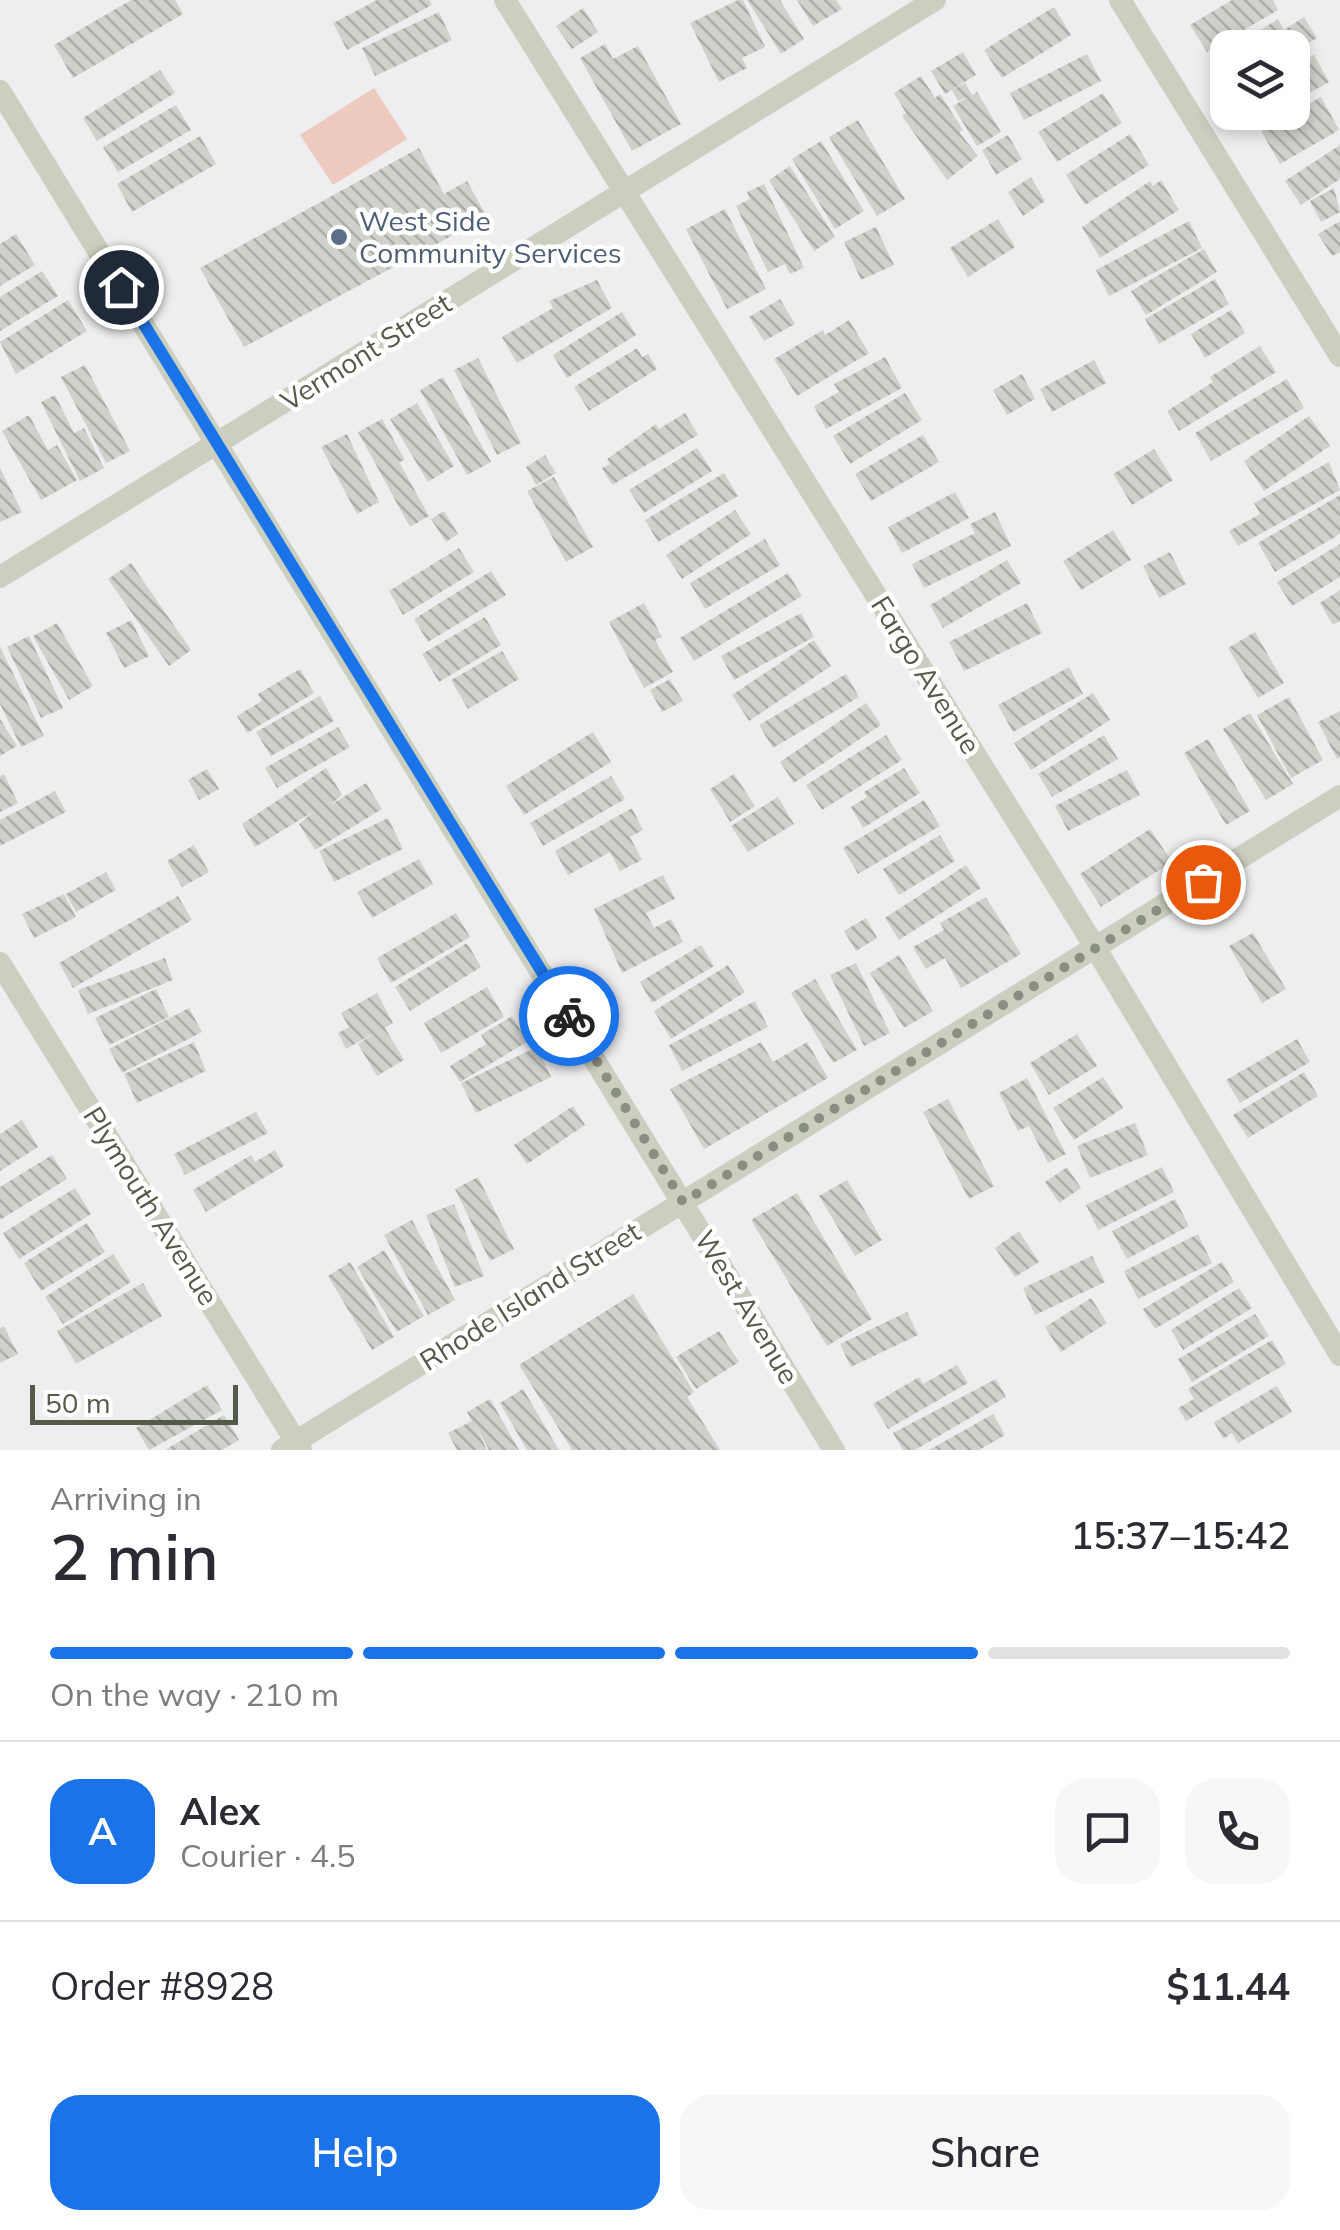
<!DOCTYPE html>
<html lang="en">
<head>
<meta charset="utf-8">
<style>
  body { margin:0; font-family:Mulish,sans-serif; background:#f7f7f7; color:#2b2b33; height:100vh; display:flex; flex-direction:column; font-size:38px; white-space:nowrap }
  * { box-sizing:border-box; margin:0 }
  p { font-size:32px; color:#7c7c81 }
  .icon { flex:none; width:55px; height:55px; fill:none; stroke:currentColor; stroke-width:2; stroke-linecap:round; stroke-linejoin:round }
  .map { position:relative; height:1450px; overflow:hidden }
  .sheet { display:flex; flex-direction:column; background:#fff; flex:1 }
  .sheet>* { flex:none }
  .tools { position:absolute; left:1210px; top:30px; display:grid; gap:20px }
  .tools a { display:grid; place-items:center; width:100px; height:100px; border-radius:20px; background:#fff; box-shadow:0 5px 15px #0003; font-size:50px }
  .scale { position:absolute; left:30px; bottom:25px; width:208px; box-sizing:border-box; padding-left:10px; border:5px solid #535a47; border-top:0; font-size:28px; line-height:35px; white-space:nowrap; color:#535a47; -webkit-text-stroke:8px #fff; paint-order:stroke }
  .pin { position:absolute; display:grid; place-items:center; width:85px; height:85px; color:#fff; margin:-42px; border:5px solid #fff; border-radius:50%; box-shadow:0 2px 10px #0007 }
  .courier { position:absolute; display:grid; place-items:center; width:100px; height:100px; margin:-50px; border:8px solid #1a73e8; border-radius:50%; background:#fff; color:#222; box-shadow:0 2px 12px #0007 }
  .head em { font-style:normal; font-weight:600 }
  .head div { display:flex; flex-direction:column-reverse }
  .head { display:flex; align-items:center; justify-content:space-between; height:170px; padding:0 50px }
  h1 { font-size:65px; font-weight:600; line-height:75px }
  .bar { display:grid; grid-template-columns:repeat(4,1fr); gap:15px 10px; align-content:center; height:120px; padding:0 50px }
  .bar i { height:12px; border-radius:8px; background:#e1e1e2 }
  .bar .selected { background:#1a73e8 }
  .bar p { grid-column:span 4 }
  .line { display:flex; align-items:center; gap:25px; padding:0 50px; border-top:2px solid #e1e1e2 }
  .line div { flex:1 }
  .round { display:grid; place-items:center; flex:none; width:105px; height:105px; border-radius:30px; background:#f7f7f7 }
  .button { display:flex; gap:20px; margin-top:auto; padding:20px 50px }
  .button a { flex:1; height:115px; border-radius:30px; background:#1a73e8; color:#fff; font-size:40px; font-weight:600; line-height:115px; text-align:center }
  .button a+a { background:#f7f7f7; color:#2b2b33 }
  .map>svg:first-child { display:block }
  .grass { fill:#edcabd }
  .building { fill:url(#building-back-hatch) }
  .lines { fill:none; stroke-linecap:round; stroke-linejoin:round }
  .street { stroke:#cacfbf; stroke-width:22 }
  .done { stroke:#898e82; stroke-width:10; stroke-dasharray:0 18 }
  .route { stroke:#1a73e8; stroke-width:12 }
  .service-dot { fill:#5c6f8a; stroke:#fff; stroke-width:4 }
  .labels { text-anchor:middle; stroke-width:9; stroke-linejoin:round; paint-order:stroke }
  .service-label { font-size:28px; fill:#4e5e75; stroke:#fff; text-anchor:start }
  .street-label { font-size:28px; fill:#535a47; stroke:#fff }
</style>
</head>
<body>
<div class="map">
<svg width="1340" height="1450" viewBox="0 0 1340 1450">
  <defs>
    <pattern id="building-back-hatch" width="6" height="6" patternUnits="userSpaceOnUse" patternTransform="scale(2.5)"><rect width="6" height="6" fill="#ced2cb"/><path d="M-1 5l2 2M0 0l6 6M5-1l2 2" fill="none" stroke="#aaada7"/></pattern>
  </defs>
  <rect width="100%" height="100%" fill="#eeeef0"/>
  <path class="grass" d="M 374,88 L 407,139 L 333,185 L 300,135 Z"/>
  <path class="building" d="M 131,0 L 175,0 L 183,14 L 73,78 L 54,45 Z
    M 377,0 L 429,0 L 432,5 L 347,50 L 333,23 Z
    M 738,0 L 743,0 L 765,47 L 742,58 L 747,68 L 719,82 L 690,23 Z
    M 747,0 L 780,0 L 804,39 L 781,54 Z
    M 797,0 L 836,0 L 842,9 L 813,26 Z
    M 1232,0 L 1273,0 L 1278,10 L 1207,52 L 1190,25 Z
    M 1054,7 L 1071,35 L 1002,78 L 984,50 Z
    M 583,8 L 598,32 L 572,49 L 556,26 Z
    M 439,12 L 452,40 L 375,76 L 362,48 Z
    M 1304,17 L 1317,38 L 1292,53 L 1292,48 L 1232,48 L 1278,19 L 1284,30 Z
    M 605,44 L 613,59 L 638,46 L 681,124 L 632,151 L 580,58 Z
    M 963,52 L 976,75 L 945,94 L 931,71 Z
    M 1087,54 L 1101,81 L 1024,120 L 1010,93 Z
    M 1314,55 L 1329,82 L 1292,103 L 1292,67 Z
    M 160,70 L 175,93 L 97,141 L 83,118 Z
    M 921,76 L 935,98 L 940,94 L 963,130 L 959,132 L 978,156 L 947,180 L 902,116 L 906,113 L 894,93 Z
    M 965,83 L 972,95 L 977,92 L 1001,132 L 977,146 L 953,106 L 968,97 L 958,101 L 952,90 Z
    M 1103,93 L 1122,123 L 1057,162 L 1038,132 Z
    M 1321,97 L 1339,130 L 1280,164 L 1261,131 Z
    M 176,105 L 191,130 L 118,172 L 103,147 Z
    M 858,120 L 905,199 L 877,216 L 829,137 Z
    M 1130,134 L 1149,165 L 1085,205 L 1066,175 Z
    M 1008,135 L 1022,159 L 996,175 L 982,150 Z
    M 200,136 L 216,164 L 132,212 L 117,184 Z
    M 821,141 L 864,211 L 835,229 L 792,159 Z
    M 1340,145 L 1340,179 L 1301,205 L 1285,181 Z
    M 419,148 L 444,194 L 467,181 L 487,217 L 244,347 L 200,268 Z
    M 790,166 L 835,237 L 814,251 L 769,180 Z
    M 1031,177 L 1045,201 L 1023,216 L 1008,192 Z
    M 1161,180 L 1179,210 L 1100,258 L 1082,227 L 1150,181 L 1153,186 Z
    M 764,184 L 804,268 L 790,274 L 785,264 L 768,272 L 736,206 L 750,199 L 747,192 Z
    M 1334,188 L 1340,212 L 1321,222 L 1310,201 Z
    M 725,209 L 766,289 L 727,309 L 686,229 Z
    M 998,219 L 1015,247 L 968,277 L 950,248 Z
    M 1189,221 L 1202,248 L 1109,296 L 1096,270 Z
    M 1340,221 L 1340,252 L 1332,256 L 1318,234 Z
    M 876,227 L 894,265 L 861,280 L 844,242 Z
    M 16,234 L 35,265 L 0,286 L 0,244 Z
    M 1204,249 L 1217,272 L 1146,315 L 1131,291 Z
    M 42,271 L 58,296 L 0,331 L 0,297 Z
    M 1215,279 L 1229,304 L 1159,344 L 1145,319 Z
    M 597,280 L 612,308 L 517,363 L 502,337 L 553,308 L 549,301 Z
    M 780,299 L 795,324 L 764,341 L 749,317 Z
    M 68,300 L 87,331 L 16,374 L 0,342 Z
    M 1231,310 L 1245,333 L 1205,358 L 1191,334 Z
    M 622,312 L 636,335 L 567,378 L 553,355 Z
    M 849,320 L 869,353 L 797,396 L 774,359 L 823,330 L 825,335 Z
    M 1260,346 L 1276,372 L 1179,431 L 1167,411 L 1213,382 L 1210,377 Z
    M 637,348 L 642,357 L 648,354 L 657,369 L 589,411 L 574,387 Z
    M 885,357 L 902,388 L 826,429 L 814,406 L 839,392 L 834,384 Z
    M 478,358 L 521,443 L 497,455 L 454,370 Z
    M 1094,360 L 1106,383 L 1052,412 L 1040,389 Z
    M 85,365 L 130,451 L 106,463 L 61,377 Z
    M 1022,374 L 1035,399 L 1007,415 L 993,390 Z
    M 443,377 L 491,462 L 467,475 L 420,390 Z
    M 1287,379 L 1304,408 L 1211,461 L 1195,433 Z
    M 905,393 L 922,420 L 850,464 L 833,436 Z
    M 55,395 L 74,433 L 84,428 L 104,468 L 80,481 L 41,402 Z
    M 417,403 L 454,466 L 428,482 L 390,419 Z
    M 685,413 L 698,435 L 612,485 L 602,468 L 610,464 L 607,459 L 656,424 L 659,429 Z
    M 29,415 L 48,450 L 57,445 L 77,480 L 41,500 L 2,431 Z
    M 1309,416 L 1330,446 L 1264,491 L 1244,461 Z
    M 382,419 L 405,460 L 399,462 L 429,516 L 410,527 L 358,432 Z
    M 347,434 L 379,502 L 357,514 L 321,447 Z
    M 923,435 L 939,462 L 871,501 L 855,474 Z
    M 697,448 L 712,471 L 644,513 L 629,490 Z
    M 1154,449 L 1173,480 L 1132,505 L 1113,474 Z
    M 545,455 L 556,473 L 536,485 L 526,467 Z
    M 1329,462 L 1340,490 L 1238,546 L 1229,531 L 1260,514 L 1254,503 Z
    M 0,468 L 22,512 L 0,522 Z
    M 724,473 L 738,496 L 658,542 L 645,520 Z
    M 554,477 L 593,547 L 566,562 L 527,491 Z
    M 955,492 L 969,518 L 902,553 L 888,527 Z
    M 1340,495 L 1340,534 L 1275,572 L 1258,543 Z
    M 735,510 L 751,534 L 682,579 L 666,555 Z
    M 444,511 L 458,534 L 446,542 L 431,519 Z
    M 995,512 L 1011,546 L 924,588 L 912,564 L 975,533 L 970,524 Z
    M 1113,530 L 1131,560 L 1081,590 L 1063,561 Z
    M 765,539 L 780,565 L 705,609 L 690,583 Z
    M 1340,544 L 1340,577 L 1292,606 L 1277,582 Z
    M 459,548 L 474,572 L 403,615 L 389,591 Z
    M 1170,552 L 1186,584 L 1159,598 L 1143,566 Z
    M 1007,560 L 1021,583 L 943,628 L 930,605 Z
    M 131,563 L 191,650 L 169,666 L 108,579 Z
    M 491,571 L 506,595 L 428,642 L 414,619 Z
    M 788,573 L 802,596 L 694,661 L 680,638 Z
    M 1340,590 L 1340,621 L 1333,625 L 1320,603 Z
    M 644,603 L 662,637 L 655,640 L 673,672 L 644,688 L 609,622 Z
    M 1027,603 L 1042,633 L 964,671 L 949,642 Z
    M 801,613 L 814,637 L 734,680 L 721,656 Z
    M 485,617 L 501,645 L 439,682 L 422,654 Z
    M 131,620 L 149,656 L 124,668 L 106,633 Z
    M 57,623 L 93,686 L 69,700 L 33,636 Z
    M 1255,632 L 1284,683 L 1258,698 L 1228,648 Z
    M 29,636 L 63,708 L 41,718 L 7,647 Z
    M 814,640 L 831,666 L 749,721 L 732,695 Z
    M 0,647 L 44,736 L 21,747 L 0,704 Z
    M 502,651 L 519,679 L 468,709 L 451,680 Z
    M 1069,667 L 1083,694 L 1013,732 L 998,705 Z
    M 300,669 L 314,693 L 247,733 L 237,716 L 262,701 L 258,694 Z
    M 846,674 L 859,697 L 773,748 L 759,725 Z
    M 670,679 L 683,701 L 662,712 L 650,690 Z
    M 1093,693 L 1110,720 L 1031,770 L 1014,743 Z
    M 320,696 L 334,721 L 271,756 L 256,732 Z
    M 1289,697 L 1323,760 L 1291,778 L 1257,715 Z
    M 866,703 L 881,725 L 794,783 L 780,762 Z
    M 1340,711 L 1340,757 L 1337,759 L 1318,722 Z
    M 1250,713 L 1293,784 L 1266,800 L 1223,729 Z
    M 0,719 L 17,746 L 0,756 Z
    M 338,727 L 350,747 L 277,788 L 265,768 Z
    M 593,732 L 611,762 L 524,815 L 506,786 Z
    M 886,735 L 902,760 L 822,810 L 806,785 Z
    M 1104,735 L 1118,759 L 1052,797 L 1038,774 Z
    M 1208,739 L 1250,811 L 1226,825 L 1184,753 Z
    M 326,768 L 342,795 L 329,806 L 366,783 L 382,809 L 315,850 L 299,824 L 313,812 L 255,847 L 242,824 Z
    M 904,768 L 920,793 L 863,828 L 851,807 L 867,797 L 864,792 Z
    M 207,769 L 219,789 L 199,800 L 188,780 Z
    M 1127,770 L 1140,795 L 1068,831 L 1055,806 Z
    M 4,774 L 18,803 L 0,812 L 0,776 Z
    M 734,774 L 755,806 L 730,822 L 710,789 Z
    M 611,776 L 625,799 L 543,846 L 530,823 Z
    M 55,791 L 66,812 L 0,846 L 0,820 Z
    M 778,797 L 794,824 L 748,852 L 731,826 Z
    M 924,800 L 940,826 L 858,874 L 843,848 Z
    M 632,808 L 643,830 L 630,837 L 642,860 L 620,871 L 610,852 L 568,875 L 555,851 Z
    M 388,818 L 403,849 L 334,882 L 319,851 Z
    M 1150,829 L 1172,862 L 1101,907 L 1080,874 Z
    M 940,835 L 955,861 L 899,895 L 883,869 Z
    M 194,845 L 209,872 L 182,887 L 167,861 Z
    M 419,859 L 433,884 L 372,918 L 357,892 Z
    M 966,865 L 981,888 L 899,940 L 885,918 Z
    M 106,872 L 116,890 L 76,912 L 66,894 Z
    M 663,875 L 675,899 L 646,913 L 654,928 L 671,919 L 683,942 L 622,973 L 594,909 Z
    M 64,894 L 76,917 L 34,938 L 22,914 Z
    M 178,896 L 192,920 L 73,988 L 59,963 Z
    M 986,897 L 1021,954 L 961,988 L 945,958 L 926,969 L 913,947 L 944,930 L 940,923 Z
    M 456,913 L 470,937 L 391,983 L 377,958 Z
    M 866,918 L 877,938 L 856,951 L 844,931 Z
    M 1253,933 L 1286,989 L 1262,1003 L 1229,946 Z
    M 467,943 L 481,967 L 410,1011 L 395,987 Z
    M 701,945 L 714,966 L 652,1003 L 640,982 Z
    M 899,955 L 933,1011 L 904,1028 L 870,973 Z
    M 165,958 L 173,980 L 88,1014 L 78,990 Z
    M 856,963 L 890,1033 L 864,1046 L 830,975 Z
    M 728,965 L 745,992 L 671,1039 L 654,1011 Z
    M 815,979 L 857,1050 L 833,1063 L 791,993 Z
    M 487,987 L 504,1017 L 441,1053 L 424,1023 Z
    M 156,989 L 169,1017 L 109,1045 L 95,1018 Z
    M 377,993 L 393,1023 L 385,1028 L 404,1060 L 377,1076 L 358,1044 L 376,1032 L 346,1049 L 338,1033 L 349,1027 L 341,1013 Z
    M 755,1001 L 768,1027 L 682,1071 L 669,1045 Z
    M 189,1008 L 202,1032 L 122,1073 L 109,1049 Z
    M 512,1016 L 527,1042 L 460,1082 L 450,1066 L 486,1044 L 481,1035 Z
    M 1077,1034 L 1097,1066 L 1049,1095 L 1030,1063 Z
    M 1297,1039 L 1310,1062 L 1240,1103 L 1226,1080 Z
    M 194,1042 L 206,1071 L 137,1103 L 124,1074 Z
    M 761,1042 L 773,1062 L 807,1042 L 828,1078 L 704,1149 L 670,1089 Z
    M 537,1047 L 551,1077 L 476,1113 L 461,1083 Z
    M 1304,1072 L 1318,1096 L 1248,1138 L 1233,1115 Z
    M 1103,1077 L 1123,1108 L 1074,1140 L 1053,1108 Z
    M 1027,1078 L 1066,1154 L 1048,1163 L 1029,1126 L 1018,1131 L 999,1093 Z
    M 948,1099 L 994,1186 L 969,1199 L 923,1112 Z
    M 573,1106 L 585,1125 L 527,1164 L 514,1145 Z
    M 256,1112 L 268,1133 L 185,1175 L 174,1154 Z
    M 22,1120 L 38,1147 L 0,1171 L 0,1134 Z
    M 1135,1123 L 1148,1155 L 1090,1178 L 1077,1146 Z
    M 275,1150 L 284,1166 L 206,1212 L 193,1190 L 251,1155 L 255,1162 Z
    M 52,1155 L 67,1179 L 0,1220 L 0,1187 Z
    M 1067,1167 L 1081,1188 L 1059,1203 L 1045,1182 Z
    M 1162,1167 L 1174,1192 L 1098,1230 L 1086,1205 Z
    M 478,1177 L 514,1249 L 490,1261 L 455,1189 Z
    M 847,1180 L 882,1240 L 855,1256 L 819,1196 Z
    M 75,1188 L 91,1214 L 19,1259 L 3,1233 Z
    M 797,1193 L 872,1319 L 827,1346 L 751,1220 Z
    M 1175,1199 L 1189,1226 L 1127,1259 L 1112,1231 Z
    M 454,1204 L 484,1276 L 455,1287 L 426,1215 Z
    M 412,1220 L 455,1300 L 428,1315 L 384,1235 Z
    M 87,1223 L 105,1252 L 41,1291 L 24,1263 Z
    M 1019,1231 L 1039,1262 L 1015,1277 L 995,1248 Z
    M 1198,1234 L 1212,1263 L 1138,1299 L 1124,1271 Z
    M 384,1250 L 424,1316 L 397,1332 L 357,1267 Z
    M 113,1254 L 131,1282 L 63,1324 L 45,1297 Z
    M 1092,1256 L 1105,1282 L 1035,1315 L 1023,1288 Z
    M 350,1262 L 394,1337 L 372,1350 L 328,1276 Z
    M 1222,1262 L 1234,1282 L 1155,1329 L 1143,1309 Z
    M 143,1283 L 162,1316 L 76,1364 L 57,1331 Z
    M 1239,1288 L 1252,1308 L 1183,1350 L 1171,1330 Z
    M 633,1294 L 694,1392 L 687,1397 L 720,1450 L 572,1450 L 519,1365 Z
    M 1091,1298 L 1107,1323 L 1061,1352 L 1045,1327 Z
    M 907,1312 L 918,1335 L 851,1367 L 840,1344 Z
    M 1255,1314 L 1269,1336 L 1192,1382 L 1178,1359 Z
    M 4,1326 L 18,1354 L 0,1363 L 0,1328 Z
    M 719,1331 L 739,1362 L 696,1389 L 676,1357 Z
    M 1272,1340 L 1286,1364 L 1186,1421 L 1178,1408 L 1194,1399 L 1188,1389 Z
    M 957,1365 L 968,1383 L 888,1429 L 873,1404 L 919,1377 L 923,1384 Z
    M 996,1379 L 1006,1397 L 915,1450 L 903,1450 L 893,1433 Z
    M 207,1385 L 222,1410 L 149,1450 L 136,1428 Z
    M 1277,1386 L 1292,1412 L 1238,1443 L 1232,1433 L 1223,1439 L 1214,1422 Z
    M 523,1389 L 559,1450 L 527,1450 L 500,1403 Z
    M 490,1399 L 519,1450 L 489,1450 L 475,1425 L 487,1450 L 457,1450 L 448,1433 L 472,1421 L 467,1412 Z
    M 993,1414 L 1005,1435 L 979,1450 L 929,1450 Z
    M 224,1415 L 239,1440 L 222,1450 L 165,1450 Z"/>
  <g class="lines">
    <path class="street" d="M 505,0 L 1087,934 L 1340,1355
      M 1120,0 L 1340,356
      M 0,91 L 834,1450
      M 0,577 L 935,0
      M 0,963 L 301,1450
      M 282,1450 L 1340,796"/>
  </g>
  <g class="lines">
    <path class="done" d="M 569,1016 L 683,1202 L 1203,882"/>
    <path class="route" d="M 121,287 L 569,1016"/>
  </g>
  <circle class="service-dot" cx="339" cy="237" r="10"/>
  <g class="labels">
    <g class="service-label">
      <text x="359" y="231">West Side<tspan x="359" dy="32">Community Services</tspan></text>
    </g>
    <g class="street-label">
      <text transform="translate(366 352) rotate(-32)" y="10">Vermont Street</text>
      <text transform="translate(926 675) rotate(58)" y="10">Fargo Avenue</text>
      <text transform="translate(151 1206) rotate(58)" y="10">Plymouth Avenue</text>
      <text transform="translate(530 1296) rotate(-32)" y="10">Rhode Island Street</text>
      <text transform="translate(747 1307) rotate(59)" y="10">West Avenue</text>
    </g>
  </g>
</svg>
<div class="tools">
<a><svg class="icon" aria-label="layers" viewBox="0 0 24 24"><path d="M12 4l9 5-9 5-9-5zM3 14l9 5 9-5"/></svg></a>
</div>
<div class="scale">50 m</div>
<div class="pin" style="left:1203px;top:882px;background:#ea580c"><svg class="icon" aria-label="bag" viewBox="0 0 24 24"><path d="M5 8h14l-1 12H6zM9 8a3 3 0 0 1 6 0"/></svg></div>
<div class="pin" style="left:121px;top:287px;background:#1f2937"><svg class="icon" aria-label="home" viewBox="0 0 24 24"><path d="M3 11l9-7 9 7M6 9v11h12V9"/></svg></div>
<div class="courier" style="left:569px;top:1016px"><svg class="icon" aria-label="bike" viewBox="0 0 24 24"><circle cx="6" cy="16" r="4"/><circle cx="18" cy="16" r="4"/><path d="M6 16l4-8h5l3 8M10 8l3 8H6M13 5h3"/></svg></div>
</div>
<section class="sheet">
<div class="head"><div><h1>2 min</h1><p>Arriving in</p></div><em>15:37–15:42</em></div>
<div class="bar"><i class="selected"></i><i class="selected"></i><i class="selected"></i><i></i><p>On the way · 210 m</p></div>
<div class="line" style="height:180px"><b class="round" style="background:#1a73e8;color:#fff">A</b><div><b>Alex</b><p>Courier · 4.5</p></div><a class="round"><svg class="icon" aria-label="chat" viewBox="0 0 24 24"><path d="M4 5h16v11H9l-5 4z"/></svg></a><a class="round"><svg class="icon" aria-label="phone" viewBox="0 0 24 24"><path d="M5 4h4l2 5-3 2q2 4 5 5l2-3 5 2v4C11 20 4 13 5 4z"/></svg></a></div>
<div class="line" style="height:130px"><div>Order #8928</div><b>$11.44</b></div>
<div class="button"><a>Help</a><a>Share</a></div>
</section>
</body>
</html>
